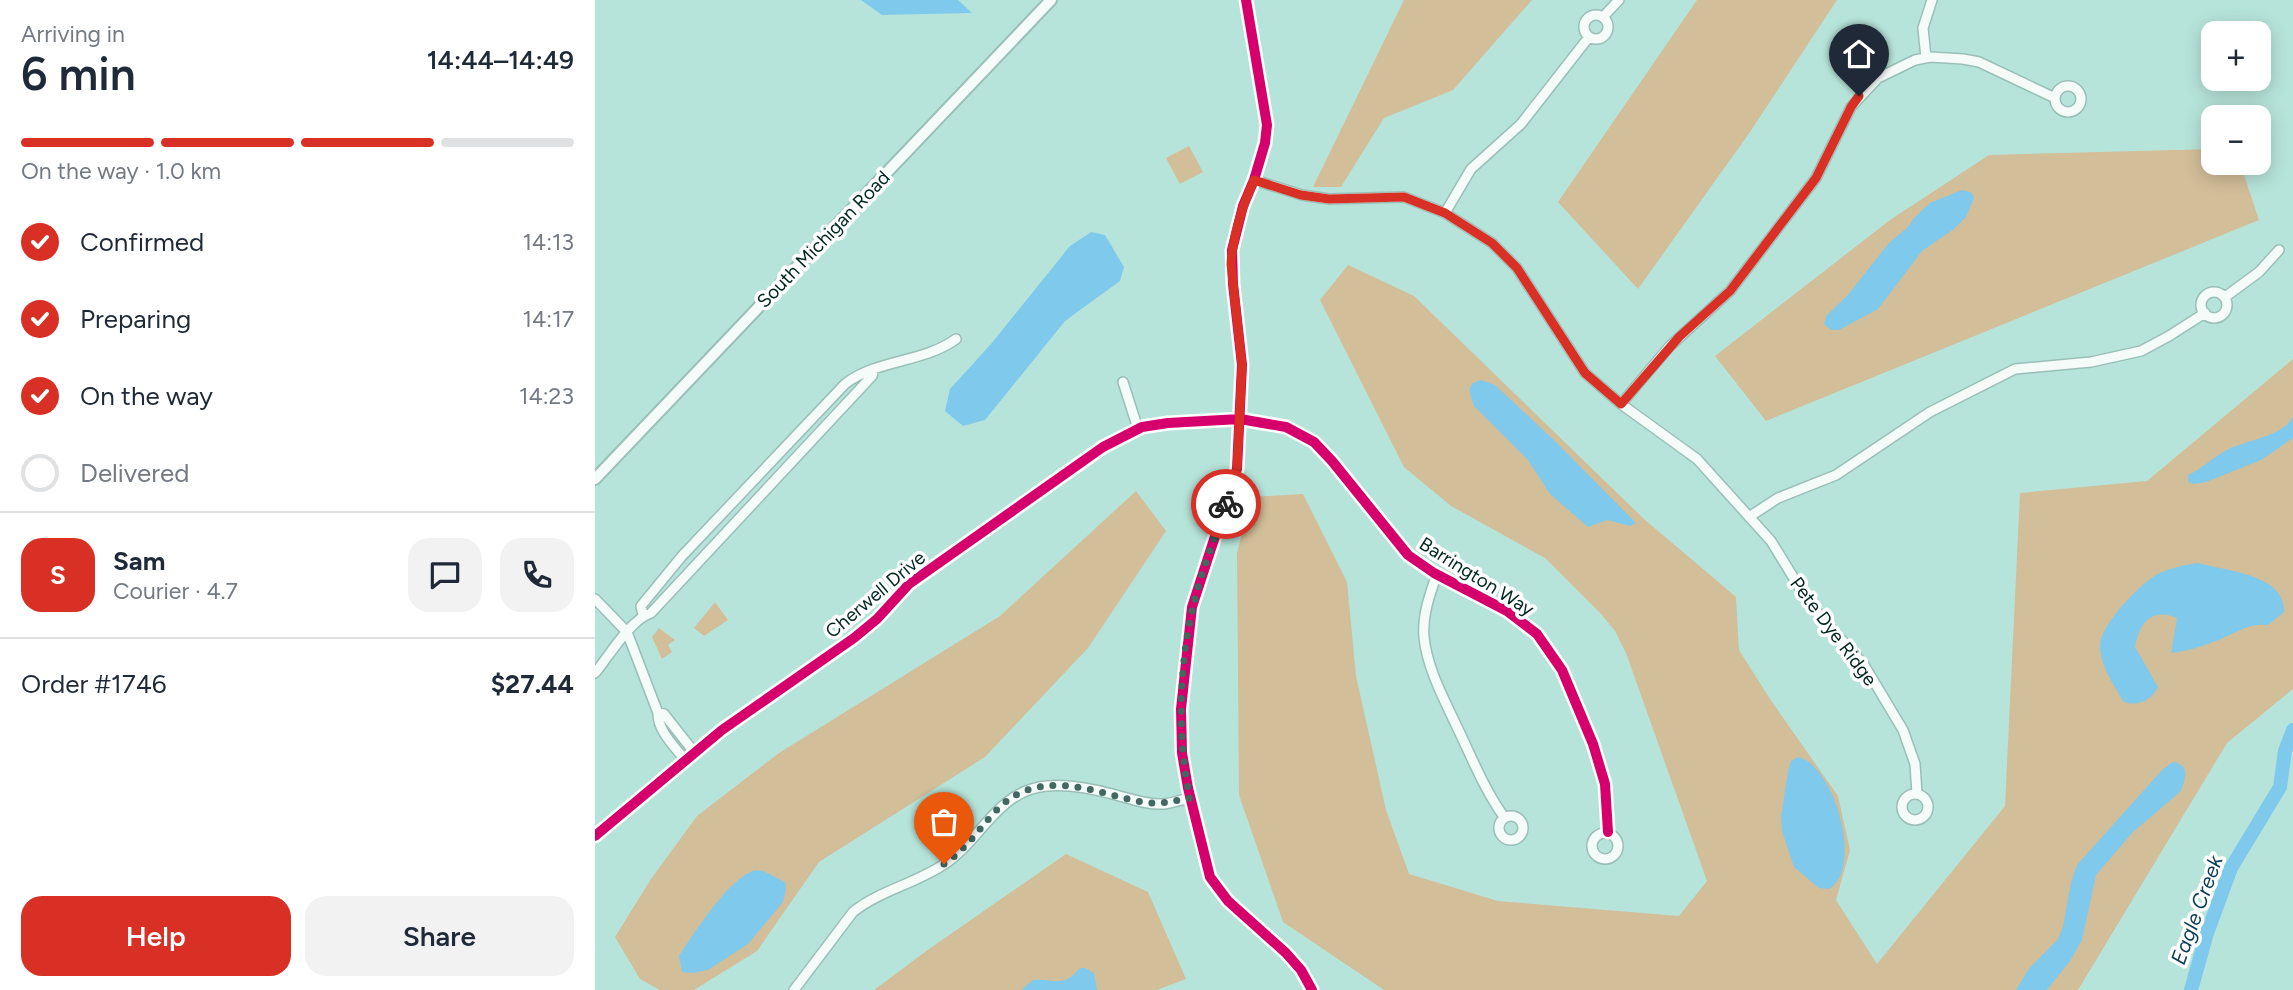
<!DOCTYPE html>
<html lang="en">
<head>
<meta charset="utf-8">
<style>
  body { margin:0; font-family:Figtree,sans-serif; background:#f2f2f3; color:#1f2937; height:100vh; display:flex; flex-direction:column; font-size:26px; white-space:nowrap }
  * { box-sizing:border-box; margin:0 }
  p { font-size:23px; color:#747a83 }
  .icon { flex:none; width:38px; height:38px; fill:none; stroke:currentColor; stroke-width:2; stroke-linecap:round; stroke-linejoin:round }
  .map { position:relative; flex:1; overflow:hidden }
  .side { display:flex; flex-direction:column; background:#fff; width:595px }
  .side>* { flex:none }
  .buttons { position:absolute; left:1606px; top:21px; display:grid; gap:14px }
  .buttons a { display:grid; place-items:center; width:70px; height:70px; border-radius:14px; background:#fff; box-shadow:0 4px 18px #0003; font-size:35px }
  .pin { position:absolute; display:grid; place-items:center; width:60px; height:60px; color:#fff; margin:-72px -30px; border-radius:50% 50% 50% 0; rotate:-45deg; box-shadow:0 0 7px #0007 }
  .pin .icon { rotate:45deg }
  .courier { position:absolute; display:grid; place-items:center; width:70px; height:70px; margin:-35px; border:5px solid #d93025; border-radius:50%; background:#fff; color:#222; box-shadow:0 2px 9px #0007 }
  .headline em { font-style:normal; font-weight:600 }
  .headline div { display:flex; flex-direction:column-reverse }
  .headline { display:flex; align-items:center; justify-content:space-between; height:119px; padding:0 21px }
  h1 { font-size:46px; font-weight:600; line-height:52px }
  .bar { display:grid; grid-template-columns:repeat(4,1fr); gap:10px 7px; align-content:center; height:84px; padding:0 21px }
  .bar i { height:9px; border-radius:5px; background:#e0e1e3 }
  .bar .active { background:#d93025 }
  .bar p { grid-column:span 4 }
  .line { display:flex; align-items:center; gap:18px; padding:0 21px; border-top:2px solid #e0e1e3 }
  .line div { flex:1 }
  .round { display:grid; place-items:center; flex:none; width:74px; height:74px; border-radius:21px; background:#f2f2f3 }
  ol { padding:0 21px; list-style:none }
  li { display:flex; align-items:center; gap:21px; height:77px }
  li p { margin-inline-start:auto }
  li .icon { padding:7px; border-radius:50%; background:#d93025; color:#fff; stroke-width:4 }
  li:last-child { color:#747a83 }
  li i { width:38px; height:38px; border:4px solid #e0e1e3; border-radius:50% }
  .cta { display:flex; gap:14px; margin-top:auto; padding:14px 21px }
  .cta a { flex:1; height:80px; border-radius:21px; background:#d93025; color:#fff; font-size:28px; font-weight:600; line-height:80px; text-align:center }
  .cta a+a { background:#f2f2f3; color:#1f2937 }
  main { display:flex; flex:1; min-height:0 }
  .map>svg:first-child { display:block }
  .green { fill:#d2be99 }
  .water { fill:#7fc9ec }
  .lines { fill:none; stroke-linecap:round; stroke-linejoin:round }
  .river { stroke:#7fc9ec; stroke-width:14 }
  .minor-casing { stroke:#9abfb7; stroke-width:12 }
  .major-casing { stroke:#9abfb7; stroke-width:14 }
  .minor { stroke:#f4fbf9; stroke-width:9 }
  .major { stroke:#f4fbf9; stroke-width:10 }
  .cycleway-casing { stroke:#fff; stroke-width:15 }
  .cycleway { stroke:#d6006c; stroke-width:10 }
  .done { stroke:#416861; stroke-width:7; stroke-dasharray:0 12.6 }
  .route { stroke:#d93025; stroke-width:9 }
  .labels { text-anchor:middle; stroke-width:7; stroke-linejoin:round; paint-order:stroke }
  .street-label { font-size:19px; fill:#012620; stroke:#fff }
  .water-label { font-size:21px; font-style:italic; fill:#0b3d58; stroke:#fff }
</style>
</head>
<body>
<main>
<section class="side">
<div class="headline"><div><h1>6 min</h1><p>Arriving in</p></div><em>14:44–14:49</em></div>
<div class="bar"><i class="active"></i><i class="active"></i><i class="active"></i><i></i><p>On the way · 1.0 km</p></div>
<ol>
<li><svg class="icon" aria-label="check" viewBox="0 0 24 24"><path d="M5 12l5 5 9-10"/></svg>Confirmed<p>14:13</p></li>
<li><svg class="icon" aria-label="check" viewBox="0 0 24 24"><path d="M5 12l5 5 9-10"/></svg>Preparing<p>14:17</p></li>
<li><svg class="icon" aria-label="check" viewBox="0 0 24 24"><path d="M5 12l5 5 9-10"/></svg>On the way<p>14:23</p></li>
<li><i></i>Delivered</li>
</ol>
<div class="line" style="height:126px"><b class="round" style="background:#d93025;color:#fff">S</b><div><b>Sam</b><p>Courier · 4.7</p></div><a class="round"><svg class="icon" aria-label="chat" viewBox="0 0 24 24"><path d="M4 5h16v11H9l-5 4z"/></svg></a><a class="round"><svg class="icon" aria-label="phone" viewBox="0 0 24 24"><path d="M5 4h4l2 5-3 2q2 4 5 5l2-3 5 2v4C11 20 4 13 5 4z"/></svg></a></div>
<div class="line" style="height:91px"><div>Order #1746</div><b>$27.44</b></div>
<div class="cta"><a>Help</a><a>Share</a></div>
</section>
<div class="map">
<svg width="1698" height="990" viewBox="0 0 1698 990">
  <rect width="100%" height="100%" fill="#b7e4da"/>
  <path class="green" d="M 809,0 L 937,0 L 858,90 L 789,118 L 746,187 L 718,187 Z
    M 1102,0 L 1242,0 L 1155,132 L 1043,289 L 963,202 Z
    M 594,146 L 608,172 L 585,184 L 571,158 Z
    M 1619,149 L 1619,163 L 1645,163 L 1664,220 L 1171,421 L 1120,356 L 1295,220 L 1394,155 Z
    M 753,265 L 819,296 L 1049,519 L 1141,597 L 1144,650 L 1175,699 L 1243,796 L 1255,850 L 1241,900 L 1282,964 L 1410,806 L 1425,493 L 1552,481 L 1698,359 L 1698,689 L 1632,743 L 1483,990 L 789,990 L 688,922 L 644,795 L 642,553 L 656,497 L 708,494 L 752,582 L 761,676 L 791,810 L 814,874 L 903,901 L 1084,916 L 1112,881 L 1031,653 L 1020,631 L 1007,615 L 950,558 L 856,506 L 809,467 L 725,300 Z
    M 541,491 L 571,531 L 493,648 L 390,757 L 224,862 L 162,951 L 99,990 L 65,990 L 45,979 L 20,937 L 56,879 L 102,816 L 184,753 L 405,616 Z
    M 120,602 L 133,620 L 109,636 L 99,628 Z
    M 64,628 L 80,640 L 73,645 L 77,652 L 67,659 L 57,637 Z
    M 471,854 L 553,892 L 591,979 L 562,990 L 279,990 L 334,949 Z"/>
  <path class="water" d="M 266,0 L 363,0 L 377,13 L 287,15 Z
    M 1367,190 L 1377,193 L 1379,198 L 1371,217 L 1359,229 L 1327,251 L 1283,309 L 1244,330 L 1236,330 L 1229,324 L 1232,315 L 1252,296 L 1294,243 L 1313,227 L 1320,217 L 1335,203 Z
    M 496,232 L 510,235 L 529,267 L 525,281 L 470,321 L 390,420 L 368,426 L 350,411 L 355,389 L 396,344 L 475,246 Z
    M 886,380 L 900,385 L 961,442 L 1041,523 L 1035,526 L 1012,520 L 993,527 L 955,494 L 933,460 L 879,406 L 874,390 L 878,383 Z
    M 1698,417 L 1698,438 L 1666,460 L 1611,482 L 1599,484 L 1593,482 L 1593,475 C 1604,471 1617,458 1630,451 C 1650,440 1688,437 1698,417 Z
    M 1603,563 C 1630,571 1691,574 1689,612 L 1673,625 C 1656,623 1646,630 1630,637 C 1613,645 1594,651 1576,653 L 1582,618 C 1556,607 1544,624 1540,647 L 1563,687 C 1557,700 1541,708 1528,701 C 1519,685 1505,665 1505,646 C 1505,625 1544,585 1561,575 C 1574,568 1589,565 1603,563 Z
    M 1203,757 C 1238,763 1270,868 1234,889 L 1224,888 L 1199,867 L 1187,831 L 1186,817 L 1193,771 L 1196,761 Z
    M 1578,762 C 1595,764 1591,780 1585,792 L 1538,832 L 1501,875 L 1487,940 L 1475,961 L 1452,990 L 1421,990 L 1433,970 L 1463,939 L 1468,927 L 1476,883 L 1482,865 L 1568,769 Z
    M 160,870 L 168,871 L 190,882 L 191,889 L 188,902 L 153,944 L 113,970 L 97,973 L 87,972 L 84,956 C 100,932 132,880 160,870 Z
    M 485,968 L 490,968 L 499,973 L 502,990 L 426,990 L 438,980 C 462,978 467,989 485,968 Z"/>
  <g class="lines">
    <path class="river" d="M 1596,990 L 1612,933 L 1636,868 L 1685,787 L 1690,751 L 1698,730"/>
    <defs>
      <path id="minor" d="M 651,0 L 672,125 L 670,143 L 659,180 L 648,206 L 637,250 L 638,284 L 647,365 L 642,469 L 597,607 L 586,709 L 587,753 L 593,788 L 615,877 L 633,901 L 691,953 L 706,970 L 717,990
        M989 27a12 12 0 1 1 24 0a12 12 0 1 1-24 0Z
        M 1008,17 L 1024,0
        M 1331,58 L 1328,28 L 1337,0
        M1460 99a13 13 0 1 1 26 0a13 13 0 1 1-26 0Z
        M 659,180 L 707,195 L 734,199 L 809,197 L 850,213 L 897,243 L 922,268 L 990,373 L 1026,404 L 1102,459 L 1176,541 L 1214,603 L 1269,665 L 1308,730 L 1320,764 L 1322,794
        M 850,213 L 876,169 L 926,124 L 994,37
        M1606 305a13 13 0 1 1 26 0a13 13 0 1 1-26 0Z
        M 1630,297 L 1664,272 L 1684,250
        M 528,382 L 543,429
        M 1026,404 L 1075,346 L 1135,291 L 1221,178 L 1256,107 L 1283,78 L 1320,60 L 1335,57 L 1368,59 L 1384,62 L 1460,98
        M 1154,517 L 1183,498 L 1241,475 L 1335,412 L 1420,369 L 1496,362 L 1546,351 L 1574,336 L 1610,313
        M 842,574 C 835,594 827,615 829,637 C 832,668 849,699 862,727 C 877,758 889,789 909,817
        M 0,599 L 32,632 L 63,713 C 62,730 80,747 90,760
        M 48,615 L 46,606 L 87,556 L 250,384 C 282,359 328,363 361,339
        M 0,673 C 14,656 36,619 56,613 L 277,376 L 279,369
        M 63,713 L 69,714 L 99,752
        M1307 807a13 13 0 1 1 26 0a13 13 0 1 1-26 0Z
        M904 828a12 12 0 1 1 24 0a12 12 0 1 1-24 0Z
        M997 846a13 13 0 1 1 26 0a13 13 0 1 1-26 0Z
        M 0,836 L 127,730 L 259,638 L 282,619 L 314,584 L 508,447 L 547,427 L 573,423 L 645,419 L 691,427 L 719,442 L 737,461 L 813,555 L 839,573 L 912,611 L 942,634 L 967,670 L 998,744 L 1010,784 L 1013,832
        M 199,990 L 258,912 C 284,891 319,884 348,865 C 386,841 402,790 452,786 C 475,784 499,789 521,795 C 536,799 553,805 569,804 C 577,803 586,800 595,798"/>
      <path id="major" d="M 0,479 L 456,0"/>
    </defs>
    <use href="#minor" class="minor-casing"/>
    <use href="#major" class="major-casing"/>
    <use href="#minor" class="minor"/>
    <use href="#major" class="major"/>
    <defs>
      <path id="cycleway" d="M 651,0 L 672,125 L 670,143 L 659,180 L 648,206 L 637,250 L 638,284 L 647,365 L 642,469 L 597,607 L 586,709 L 587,753 L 593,788 L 615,877 L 633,901 L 691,953 L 706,970 L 717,990
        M 0,836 L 127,730 L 259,638 L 282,619 L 314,584 L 508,447 L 547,427 L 573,423 L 645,419 L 691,427 L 719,442 L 737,461 L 813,555 L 839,573 L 912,611 L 942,634 L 967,670 L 998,744 L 1010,784 L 1013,832"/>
    </defs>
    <use href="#cycleway" class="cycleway-casing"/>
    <use href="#cycleway" class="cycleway"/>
  </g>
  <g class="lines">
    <path class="done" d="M 349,864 C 356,859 363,854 369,847 C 388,829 401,803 427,792 C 467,775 508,795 547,802 C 564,805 579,801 595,798 C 582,741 584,664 598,607 C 606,572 620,538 631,504"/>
    <path class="route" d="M 631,504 L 642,469 L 647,365 L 636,264 C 638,234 647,207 659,180 L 706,195 L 734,199 L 809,197 L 850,213 L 897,243 L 922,268 L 990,373 L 1026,404 L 1084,337 L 1135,291 L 1221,178 L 1256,107 L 1264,96"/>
  </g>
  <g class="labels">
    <g class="street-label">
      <text transform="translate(228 239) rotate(-46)" y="7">South Michigan Road</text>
      <text transform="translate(882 576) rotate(32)" y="7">Barrington Way</text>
      <text transform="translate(280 594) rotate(-40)" y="7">Cherwell Drive</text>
      <text transform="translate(1239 631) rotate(53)" y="7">Pete Dye Ridge</text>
    </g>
    <g class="water-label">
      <text transform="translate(1602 910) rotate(-70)" y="7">Eagle Creek</text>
    </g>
  </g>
</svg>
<div class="buttons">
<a>+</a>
<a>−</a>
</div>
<div class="pin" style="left:349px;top:864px;background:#ea580c"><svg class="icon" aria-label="bag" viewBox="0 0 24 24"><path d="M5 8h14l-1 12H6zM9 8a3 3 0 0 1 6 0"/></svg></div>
<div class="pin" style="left:1264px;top:96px;background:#1f2937"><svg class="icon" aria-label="home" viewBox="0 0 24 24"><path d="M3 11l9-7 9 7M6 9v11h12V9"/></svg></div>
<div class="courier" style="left:631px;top:504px"><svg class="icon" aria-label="bike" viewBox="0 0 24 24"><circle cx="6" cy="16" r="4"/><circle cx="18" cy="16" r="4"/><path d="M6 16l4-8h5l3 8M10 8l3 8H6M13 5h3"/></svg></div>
</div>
</main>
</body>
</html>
